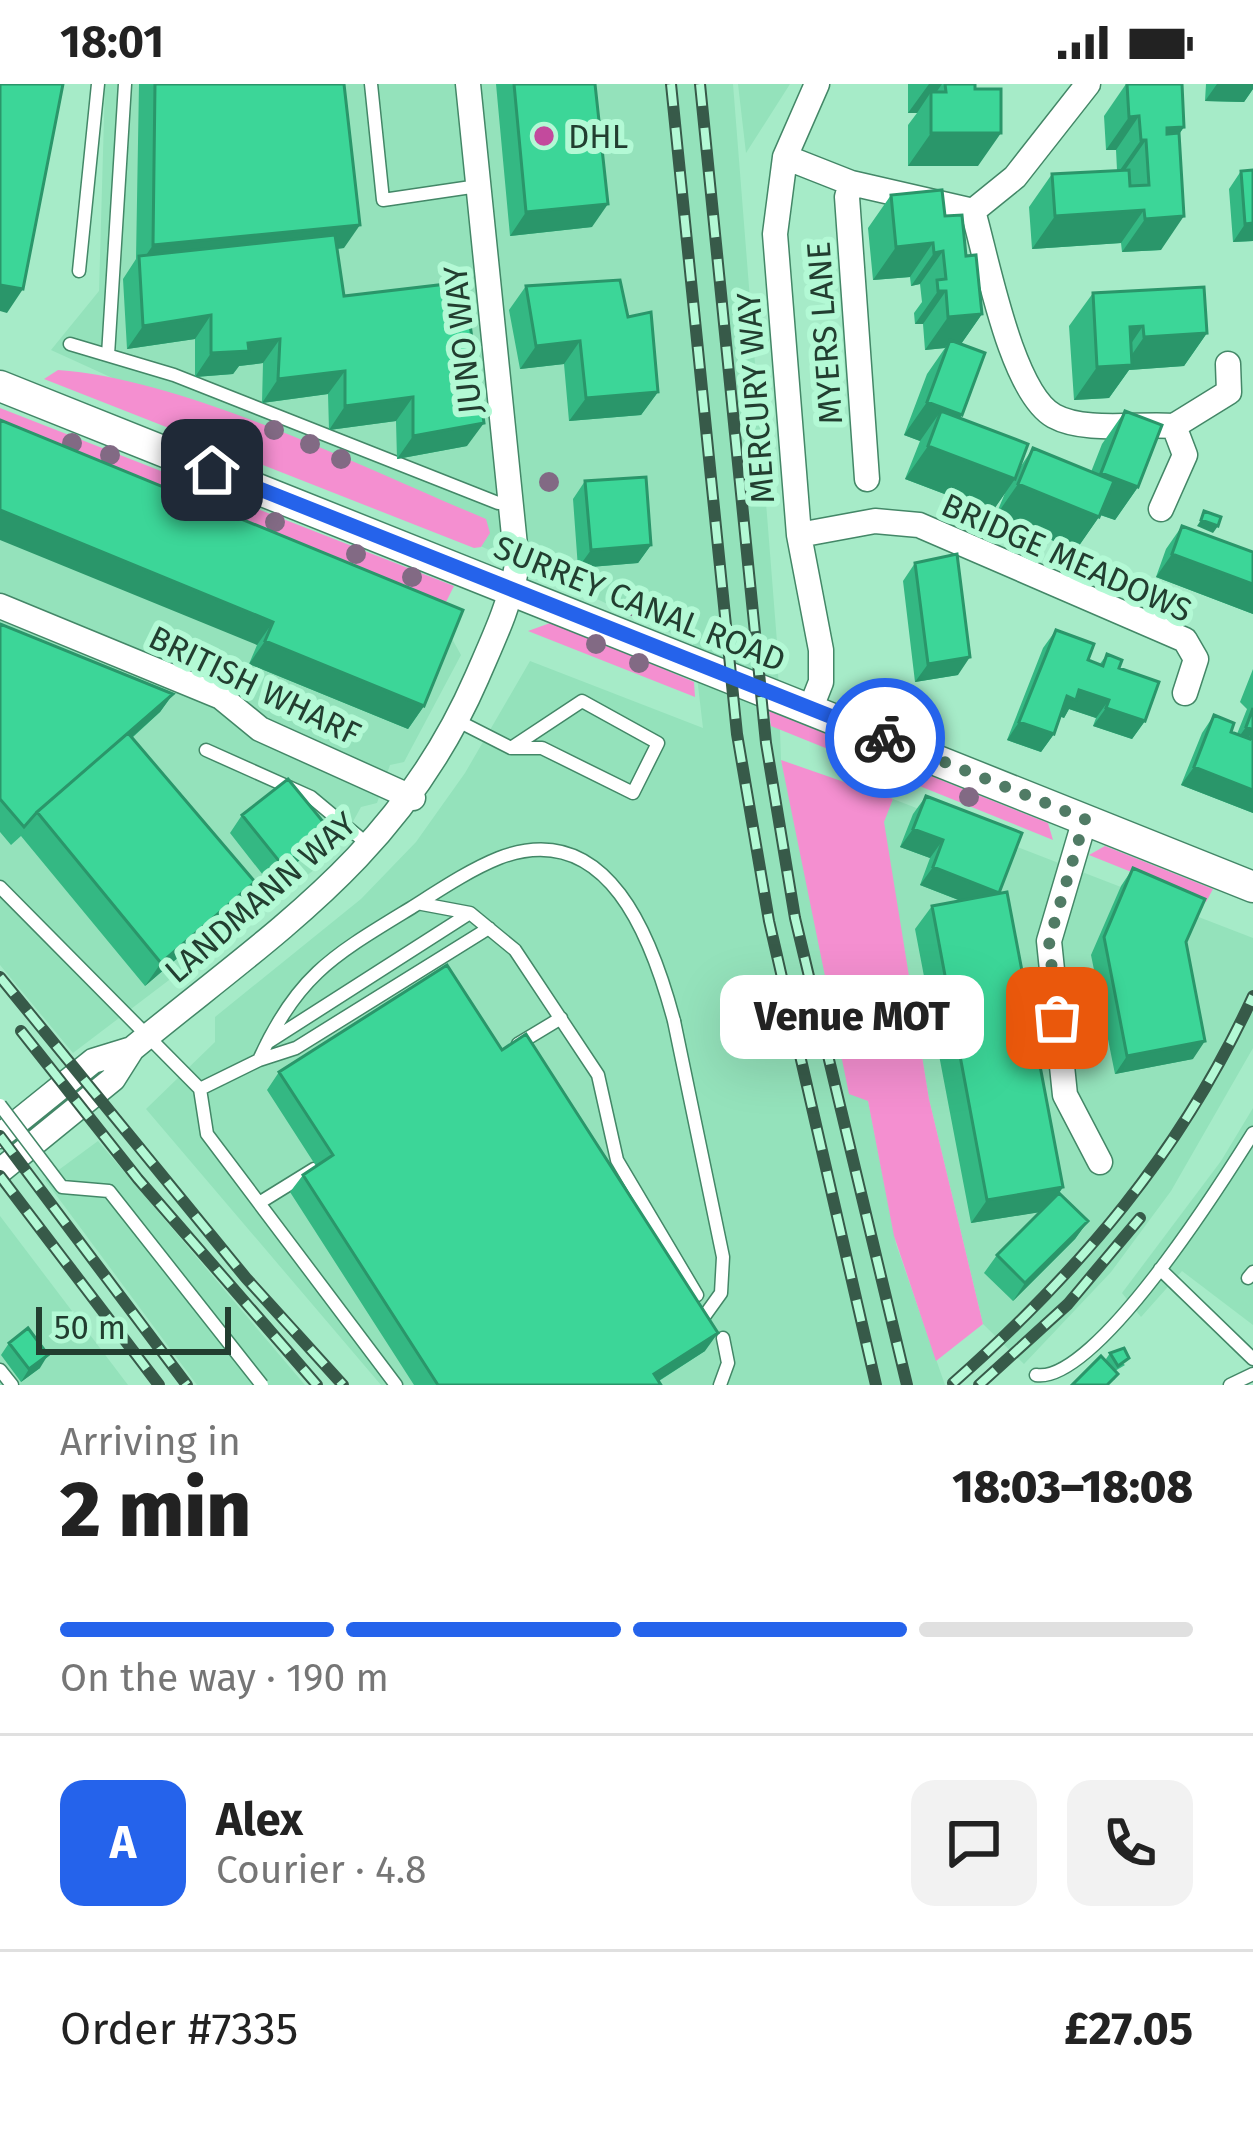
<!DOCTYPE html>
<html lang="en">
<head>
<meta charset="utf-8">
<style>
  body { margin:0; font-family:"Fira Sans",sans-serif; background:#f2f2f2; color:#222; height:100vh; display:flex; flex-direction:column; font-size:45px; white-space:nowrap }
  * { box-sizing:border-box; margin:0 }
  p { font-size:39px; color:#767676 }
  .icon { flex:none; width:66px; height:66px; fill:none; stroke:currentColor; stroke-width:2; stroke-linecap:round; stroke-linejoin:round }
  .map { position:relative; height:1301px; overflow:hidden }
  .sheet { display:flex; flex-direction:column; background:#fff; flex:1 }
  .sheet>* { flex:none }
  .scale { position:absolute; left:36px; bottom:30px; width:195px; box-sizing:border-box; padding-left:12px; border:6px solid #223e30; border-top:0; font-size:33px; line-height:42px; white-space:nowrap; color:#223e30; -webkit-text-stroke:9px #b3f9d5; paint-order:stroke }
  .pin { position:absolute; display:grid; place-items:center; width:102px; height:102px; color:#fff; margin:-51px; border-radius:24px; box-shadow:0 6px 18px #0006 }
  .courier { position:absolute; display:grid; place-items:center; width:120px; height:120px; margin:-60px; border:9px solid #2563eb; border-radius:50%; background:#fff; color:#222; box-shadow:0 3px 15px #0007 }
  .bubble { position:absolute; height:84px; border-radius:24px; background:#fff; box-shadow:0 12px 48px #0002; font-size:39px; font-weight:800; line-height:84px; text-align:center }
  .head em { font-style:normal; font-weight:800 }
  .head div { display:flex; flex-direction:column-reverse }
  .head { display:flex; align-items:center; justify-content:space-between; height:204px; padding:0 60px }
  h1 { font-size:78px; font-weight:800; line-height:90px }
  .bar { display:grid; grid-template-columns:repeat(4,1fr); gap:18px 12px; align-content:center; height:144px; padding:0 60px }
  .bar i { height:15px; border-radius:9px; background:#e0e0e0 }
  .bar .current { background:#2563eb }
  .bar p { grid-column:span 4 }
  .line { display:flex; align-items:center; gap:30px; padding:0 60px; border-top:3px solid #e0e0e0 }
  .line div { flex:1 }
  .round { display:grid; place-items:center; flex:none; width:126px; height:126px; border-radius:24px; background:#f2f2f2 }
  .status { display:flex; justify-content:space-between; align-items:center; height:84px; padding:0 60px; background:#fff; direction:ltr }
  .status svg { height:33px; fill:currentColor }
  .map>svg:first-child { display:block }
  .built { fill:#94e2bb }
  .green { fill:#f48fd0 }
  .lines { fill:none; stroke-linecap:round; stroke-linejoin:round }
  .service-casing { stroke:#438767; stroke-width:15 }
  .minor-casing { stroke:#438767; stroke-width:27 }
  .tertiary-casing { stroke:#438767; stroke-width:33 }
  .service { stroke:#fff; stroke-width:12 }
  .minor { stroke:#fff; stroke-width:24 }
  .tertiary { stroke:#fff; stroke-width:30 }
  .rail-casing { stroke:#375a49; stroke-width:12 }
  .rail { stroke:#b3f9d5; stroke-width:8; stroke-dasharray:22; stroke-linecap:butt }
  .service-bridge-casing { stroke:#438767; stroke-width:15; stroke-linecap:butt }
  .service-bridge { stroke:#fff; stroke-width:12 }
  .tree { fill:#826a84 }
  .wall { fill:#34b883 }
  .shaded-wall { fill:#2a966a }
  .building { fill:#3cd698; stroke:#2a966a; stroke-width:3 }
  .done { stroke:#507b65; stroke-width:12; stroke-dasharray:0 21.6 }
  .route { stroke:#2563eb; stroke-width:15 }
  .poi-dot { fill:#c34a9d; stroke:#b3f9d5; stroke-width:4.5 }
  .labels { text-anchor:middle; stroke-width:12; stroke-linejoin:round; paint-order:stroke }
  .poi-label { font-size:33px; fill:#223e30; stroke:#b3f9d5; text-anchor:start }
  .street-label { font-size:33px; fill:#223e30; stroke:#b3f9d5 }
</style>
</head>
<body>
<div class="status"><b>18:01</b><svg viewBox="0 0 49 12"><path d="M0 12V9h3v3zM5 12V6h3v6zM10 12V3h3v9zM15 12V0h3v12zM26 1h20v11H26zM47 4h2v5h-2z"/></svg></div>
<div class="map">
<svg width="1253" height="1301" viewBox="0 0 1253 1301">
  <rect width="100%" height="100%" fill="#a6ebc8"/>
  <path class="built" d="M 105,0 L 733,0 L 777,558 L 781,676 L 868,1016 L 896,1160 L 945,1301 L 381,1301 L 146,1025 L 215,958 L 215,933 L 361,815 L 416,758 L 465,689 L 530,577 L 703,644 L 693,559 L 51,266 L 99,207 Z
    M 738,0 L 790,0 L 746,69 Z
    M 0,358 L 440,533 L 461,571 L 404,678 L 390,681 L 377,719 L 361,723 L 335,770 L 73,969 L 0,881 Z
    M 893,715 L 1253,854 L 1253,964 L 1171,1107 L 1111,1188 L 1024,1280 L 983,1240 L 929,1015 L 883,737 Z
    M 1253,1024 L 1253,1241 L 1182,1187 L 1141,1233 L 1122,1209 L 1221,1077 Z
    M 98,1057 L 305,1301 L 197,1301 L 45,1096 Z
    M 0,1132 L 128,1301 L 0,1301 Z"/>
  <path class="green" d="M 58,286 C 186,295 364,384 486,435 L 490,449 L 481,463 L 474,464 L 44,295 Z
    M 0,324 L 454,502 L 443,524 L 0,341 Z
    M 553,538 L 694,598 L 695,613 L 528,547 Z
    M 769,627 L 1048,739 L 1053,756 L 771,642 Z
    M 781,676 L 893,715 L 884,738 L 929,1015 L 983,1240 L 936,1277 L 894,1152 L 868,1017 L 849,1010 Z
    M 1105,762 L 1213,805 L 1206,818 L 1089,771 Z"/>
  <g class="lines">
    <defs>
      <path id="service" d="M 371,0 L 383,116 L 478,102
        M 79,187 L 98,0
        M 70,260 L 174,291 L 498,419 L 510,418
        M 108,271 L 125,0
        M 458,637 L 511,664 L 542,664 L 633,709 L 658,659 L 582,617 L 511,664
        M 206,666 L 311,713 L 371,763
        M 0,803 L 200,1005
        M 422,820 L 470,829 L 515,866 L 598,991 L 617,1076 L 697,1211
        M 267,959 L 470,829
        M 518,960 L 561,934
        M 259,976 L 296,964 L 489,844
        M 259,1119 L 314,1085
        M 1160,1185 L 1253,1275
        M 1248,1194 L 1253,1188
        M 0,1286 L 12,1301
        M 1036,1291 C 1095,1301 1223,1097 1253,1049
        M 396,1301 L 207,1050 L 200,1005 L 259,976 C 297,891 334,871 411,824 C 438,807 469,786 499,774 C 609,732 653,858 674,937
        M 720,1301 L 728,1279 L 723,1254
        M 1230,1301 L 1253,1290"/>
      <path id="minor" d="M 785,73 L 851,99 L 973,127
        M 851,99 L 847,113 L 867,395
        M 973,127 C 987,175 1011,308 1054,332 C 1085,349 1139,339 1174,342 L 1185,371 L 1161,425
        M 973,127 L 1015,93 L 1088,0
        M 1174,342 L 1229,308 L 1228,280
        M 799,451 L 875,437 L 919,441 L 1185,556 L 1196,575 L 1185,609
        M 0,522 L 221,613 L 260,645 L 413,714
        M 810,626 L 821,598 L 821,566 L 799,451 L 775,150 L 785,73 L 817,0
        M 1085,735 L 1049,857 L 1065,1011 L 1100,1078
        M 0,1052 L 93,977 L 132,965
        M 0,1087 L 113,995 L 132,965 C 275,847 400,770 477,593 C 493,556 510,521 517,481 L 468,0"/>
      <path id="tertiary" d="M 0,302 L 1253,803"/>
    </defs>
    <use href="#service" class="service-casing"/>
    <use href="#minor" class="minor-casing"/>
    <use href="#tertiary" class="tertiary-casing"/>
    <use href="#service" class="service"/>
    <use href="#minor" class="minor"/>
    <use href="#tertiary" class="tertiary"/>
    <defs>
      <path id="rail" d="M 671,0 L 737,650 L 769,837 L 876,1301
        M 700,0 L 766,659 L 795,834 L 907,1301
        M 0,893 L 246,1194 L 343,1301
        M 21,947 L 138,1095 L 317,1301
        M 0,1052 L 187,1301
        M 0,1092 L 159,1301
        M 953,1299 C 1080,1187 1182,1067 1253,912
        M 979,1301 L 1068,1220 L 1140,1134"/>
    </defs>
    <use href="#rail" class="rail-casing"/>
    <use href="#rail" class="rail"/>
    <defs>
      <path id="service-bridge" d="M 674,937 L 723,1173 L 721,1209 L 698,1241
        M 0,1021 L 62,1103 L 109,1107 L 262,1301"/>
    </defs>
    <use href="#service-bridge" class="service-bridge-casing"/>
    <use href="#service-bridge" class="service-bridge"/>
  </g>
  <g class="tree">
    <circle cx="274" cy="346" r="10"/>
    <circle cx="72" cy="359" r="10"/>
    <circle cx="310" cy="360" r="10"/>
    <circle cx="110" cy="371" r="10"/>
    <circle cx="341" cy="375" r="10"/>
    <circle cx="171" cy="395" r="10"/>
    <circle cx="549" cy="398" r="10"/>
    <circle cx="275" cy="438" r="10"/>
    <circle cx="356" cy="470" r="10"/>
    <circle cx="412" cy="493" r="10"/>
    <circle cx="632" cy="522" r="10"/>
    <circle cx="596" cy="560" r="10"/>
    <circle cx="639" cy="579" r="10"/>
    <circle cx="858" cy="666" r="10"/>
    <circle cx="903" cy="688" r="10"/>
    <circle cx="969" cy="713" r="10"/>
  </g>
  <path class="wall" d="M 139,0 L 344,0 L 344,164 L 337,165 L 344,212 L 467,362 L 397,375 L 396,337 L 329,346 L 328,310 L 262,319 L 263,279 L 239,282 L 233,290 L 195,293 L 195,255 L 127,265 L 123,195 L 136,175 Z
    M 496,0 L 595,0 L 592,143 L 510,152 Z
    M 908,0 L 975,0 L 978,82 L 908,82 L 908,41 L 917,29 L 908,29 Z
    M 1126,0 L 1182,0 L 1184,43 L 1179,50 L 1161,166 L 1122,168 L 1121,159 L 1032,165 L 1029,123 L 1052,90 L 1117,86 L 1116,66 L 1106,66 L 1104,32 Z
    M 1206,0 L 1253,0 L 1253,5 L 1244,18 L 1205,17 Z
    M 1253,86 L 1253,157 L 1233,158 L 1229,105 L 1241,87 Z
    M 891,111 L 945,132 L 966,172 L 982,230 L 961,260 L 962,331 L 960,334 L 1019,385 L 1033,364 L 1091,388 L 1102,360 L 1125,327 L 1138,403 L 1115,436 L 1100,431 L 1076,466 L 995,433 L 1005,409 L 992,428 L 905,395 L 920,357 L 904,351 L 927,290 L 945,264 L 925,266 L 923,240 L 915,240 L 914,229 L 922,218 L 920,200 L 911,202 L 910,193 L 873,196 L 868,144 Z
    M 526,202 L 628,233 L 658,308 L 641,331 L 569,337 L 564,280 L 520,285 L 509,226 Z
    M 1093,209 L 1207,249 L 1184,282 L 1129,286 L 1109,314 L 1074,316 L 1069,242 Z
    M 0,336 L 424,622 L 408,645 L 249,580 L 257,561 Z
    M 585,397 L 651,461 L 638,479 L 578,484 L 573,415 Z
    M 1182,442 L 1253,468 L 1253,530 L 1156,493 L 1166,465 Z
    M 915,479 L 958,591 L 915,598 L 903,497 Z
    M 0,540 L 173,610 L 160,628 L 132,654 L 239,821 L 145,902 L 21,752 L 11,761 L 0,748 Z
    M 1056,546 L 1088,576 L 1100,580 L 1107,570 L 1119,584 L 1145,637 L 1132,655 L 1093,642 L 1096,634 L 1069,625 L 1064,634 L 1060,632 L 1054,650 L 1041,668 L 1007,656 L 1043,564 Z
    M 1253,585 L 1253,729 L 1181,701 L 1202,649 L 1214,631 L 1231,648 L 1237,650 L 1247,625 L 1240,618 Z
    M 926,712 L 999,809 L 1063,1103 L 1059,1109 L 1088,1137 L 1075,1155 L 1013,1217 L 984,1189 L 997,1171 L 1040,1128 L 971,1139 L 915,845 L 932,822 L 961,817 L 920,801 L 930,774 L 900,763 L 913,730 Z
    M 242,731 L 329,745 L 316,763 L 270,800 L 230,749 Z
    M 1133,784 L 1186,858 L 1193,975 L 1115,990 L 1091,871 L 1121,802 Z
    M 502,966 L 705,1267 L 659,1297 L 661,1301 L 414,1301 L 290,1108 L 303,1091 L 316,1082 L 267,1006 L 279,988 Z
    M 9,1259 L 40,1284 L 21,1298 L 1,1271 Z
    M 1110,1269 L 1125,1281 L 1115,1287 L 1118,1290 L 1114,1296 L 1106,1275 Z"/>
  <path class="shaded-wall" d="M 929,0 L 942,0 L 931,16 L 931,8 L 917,29 L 908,29 Z
    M 1217,0 L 1253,0 L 1253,5 L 1244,18 L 1205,17 Z
    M 1139,32 L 1116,66 L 1106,66 L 1129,33 Z
    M 1184,43 L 1161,76 L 1167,44 Z
    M 931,49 L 1001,49 L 978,82 L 908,82 Z
    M 1141,56 L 1146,56 L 1123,89 L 1118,89 Z
    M 608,120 L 592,143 L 510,152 L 526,128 Z
    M 1144,126 L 1121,159 L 1032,165 L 1055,132 Z
    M 1184,132 L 1161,166 L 1122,168 L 1145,135 Z
    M 1253,139 L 1253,157 L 1233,158 L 1245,140 Z
    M 360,141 L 344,164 L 140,184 L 140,180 L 153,161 Z
    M 933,159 L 910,193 L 873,196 L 896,163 Z
    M 943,167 L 920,200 L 911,202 L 934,169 Z
    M 0,201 L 23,205 L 7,229 L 0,227 Z
    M 938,207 L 946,207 L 923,240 L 915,240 Z
    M 982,230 L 959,263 L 950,256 L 945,264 L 925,266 L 948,233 Z
    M 211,231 L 195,255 L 127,265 L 143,242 Z
    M 1143,242 L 1120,276 L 1130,243 Z
    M 1207,249 L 1184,282 L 1129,286 L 1109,314 L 1074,316 L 1097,283 L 1124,282 L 1144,253 Z
    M 280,255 L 263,279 L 239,282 L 233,290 L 195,293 L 211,269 L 248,259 Z
    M 580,257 L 564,280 L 520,285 L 536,262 Z
    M 345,287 L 328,310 L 262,319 L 278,295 Z
    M 658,308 L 641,331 L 569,337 L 586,314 Z
    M 413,313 L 396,337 L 329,346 L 345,322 Z
    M 927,318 L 962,331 L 939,364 L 941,327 L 920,357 L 904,351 Z
    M 484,339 L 467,362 L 397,375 L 413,352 Z
    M 928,362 L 1015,395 L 992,428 L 905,395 Z
    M 1101,389 L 1138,403 L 1115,436 L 1078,423 Z
    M 1018,400 L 1099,433 L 1076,466 L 995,433 Z
    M 0,426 L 273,538 L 257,561 L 0,456 Z
    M 1201,436 L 1218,442 L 1213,449 L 1197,442 Z
    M 651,461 L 638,479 L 578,484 L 591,466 Z
    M 1172,470 L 1253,500 L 1253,530 L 1156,493 Z
    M 265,557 L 424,622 L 408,645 L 249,580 Z
    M 970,573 L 958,591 L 915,598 L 928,580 Z
    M 1079,606 L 1109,616 L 1096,634 L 1069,625 L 1064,634 L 1054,630 L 1067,612 Z
    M 173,610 L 160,628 L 42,734 L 39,730 Z
    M 1106,624 L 1145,637 L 1132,655 L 1093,642 Z
    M 1019,638 L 1054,650 L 1041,668 L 1007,656 Z
    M 1246,643 L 1253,647 L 1241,664 L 1233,661 Z
    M 1194,683 L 1253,706 L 1253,729 L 1181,701 Z
    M 329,745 L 316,763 L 270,800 L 283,782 Z
    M 913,745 L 943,756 L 930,774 L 900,763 Z
    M 933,783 L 999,809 L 987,827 L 920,801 Z
    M 255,798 L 239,821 L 145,902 L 161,879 Z
    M 1205,957 L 1193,975 L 1115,990 L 1127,972 Z
    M 1063,1103 L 1047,1127 L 971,1139 L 987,1116 Z
    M 1088,1137 L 1075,1155 L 1013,1217 L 1025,1199 Z
    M 718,1249 L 705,1267 L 652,1301 L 654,1290 Z
    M 48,1271 L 40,1284 L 21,1298 L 29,1285 Z"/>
  <path class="building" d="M 0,0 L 63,0 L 23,205 L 0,201 Z
    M 155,0 L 344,0 L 360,141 L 153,161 Z
    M 514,0 L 595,0 L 608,120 L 526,128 Z
    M 945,0 L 975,0 L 975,5 L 1001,5 L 1001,49 L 931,49 L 931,8 L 946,8 Z
    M 1127,0 L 1182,0 L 1184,43 L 1167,44 L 1167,50 L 1179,49 L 1184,132 L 1145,135 L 1144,126 L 1055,132 L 1052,90 L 1129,86 L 1130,102 L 1149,101 L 1146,56 L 1141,56 L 1139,32 L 1129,33 Z
    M 1253,86 L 1253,139 L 1245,140 L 1241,87 Z
    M 942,106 L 945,132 L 962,131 L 966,172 L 976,171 L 982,230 L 948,233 L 946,207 L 938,207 L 937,196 L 946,195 L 943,167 L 934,169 L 933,159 L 896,163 L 891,111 Z
    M 335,151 L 344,212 L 464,198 L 484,339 L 413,352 L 413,313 L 345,322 L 345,287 L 278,295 L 280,255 L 248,259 L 249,267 L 211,269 L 211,231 L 143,242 L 139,172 Z
    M 620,196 L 628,233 L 651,228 L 658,308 L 586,314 L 580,257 L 536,262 L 526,202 Z
    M 1204,203 L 1207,249 L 1144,253 L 1143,242 L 1130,243 L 1132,281 L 1097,283 L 1093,209 Z
    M 950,256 L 985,269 L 962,331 L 927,318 Z
    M 941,327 L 1028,360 L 1015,395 L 928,362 Z
    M 1125,327 L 1162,341 L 1138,403 L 1101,389 Z
    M 0,336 L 463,526 L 424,622 L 265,557 L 273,538 L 0,426 Z
    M 1033,364 L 1114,397 L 1099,433 L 1018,400 Z
    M 646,393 L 651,461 L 591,466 L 585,397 Z
    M 1204,427 L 1221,433 L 1218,442 L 1201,436 Z
    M 1182,442 L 1253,468 L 1253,500 L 1172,470 Z
    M 957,470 L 970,573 L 928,580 L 915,479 Z
    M 0,540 L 173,610 L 37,728 L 24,743 L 0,715 Z
    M 1056,546 L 1094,560 L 1088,576 L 1103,582 L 1107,570 L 1122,576 L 1119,584 L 1159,598 L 1145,637 L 1106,624 L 1109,616 L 1079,606 L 1076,616 L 1067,612 L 1054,650 L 1019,638 Z
    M 1253,624 L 1253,646 L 1246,643 Z
    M 1214,631 L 1234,639 L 1231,648 L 1250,655 L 1253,647 L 1253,706 L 1194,683 Z
    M 128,649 L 255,798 L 161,879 L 37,728 Z
    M 288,695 L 329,745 L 283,782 L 242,731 Z
    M 926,712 L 1022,749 L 999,809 L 933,783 L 943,756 L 913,745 Z
    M 1133,784 L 1205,815 L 1186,858 L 1205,957 L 1127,972 L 1104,853 Z
    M 1007,808 L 1063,1103 L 987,1116 L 932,822 Z
    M 447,881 L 502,966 L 526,950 L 718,1249 L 654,1290 L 661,1301 L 438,1301 L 303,1091 L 333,1071 L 279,988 Z
    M 1059,1109 L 1088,1137 L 1025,1199 L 997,1171 Z
    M 28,1244 L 48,1271 L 29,1285 L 9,1259 Z
    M 1124,1264 L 1129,1274 L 1118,1282 L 1110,1269 Z
    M 1101,1272 L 1118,1290 L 1107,1301 L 1072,1301 Z"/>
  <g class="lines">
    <path class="done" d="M 885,654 L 1085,735 L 1049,857 L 1057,934"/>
    <path class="route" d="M 212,386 L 885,654"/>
  </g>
  <circle class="poi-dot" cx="544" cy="52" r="12"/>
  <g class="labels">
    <g class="poi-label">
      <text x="568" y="64">DHL</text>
    </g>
    <g class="street-label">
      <text transform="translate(824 249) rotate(-94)" y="12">MYERS LANE</text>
      <text transform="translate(462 256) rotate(-96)" y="12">JUNO WAY</text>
      <text transform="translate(755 314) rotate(-94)" y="12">MERCURY WAY</text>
      <text transform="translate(1067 473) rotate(24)" y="12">BRIDGE MEADOWS</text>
      <text transform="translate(640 519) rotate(22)" y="12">SURREY CANAL ROAD</text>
      <text transform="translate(255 601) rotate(26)" y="12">BRITISH WHARF</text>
      <text transform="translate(260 813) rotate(-41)" y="12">LANDMANN WAY</text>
    </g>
  </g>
</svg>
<div class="scale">50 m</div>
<div class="pin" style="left:1057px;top:934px;background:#ea580c"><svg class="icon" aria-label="bag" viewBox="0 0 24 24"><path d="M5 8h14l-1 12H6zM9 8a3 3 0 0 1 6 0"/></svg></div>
<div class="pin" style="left:212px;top:386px;background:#1f2937"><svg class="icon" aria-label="home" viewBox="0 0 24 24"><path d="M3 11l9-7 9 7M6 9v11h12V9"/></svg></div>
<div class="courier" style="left:885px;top:654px"><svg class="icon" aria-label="bike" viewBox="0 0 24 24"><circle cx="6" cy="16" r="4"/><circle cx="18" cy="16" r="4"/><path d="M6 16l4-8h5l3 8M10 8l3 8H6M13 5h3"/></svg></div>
<div class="bubble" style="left:720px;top:891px;width:264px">Venue MOT</div>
</div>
<section class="sheet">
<div class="head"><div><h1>2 min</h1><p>Arriving in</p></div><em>18:03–18:08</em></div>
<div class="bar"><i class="current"></i><i class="current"></i><i class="current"></i><i></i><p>On the way · 190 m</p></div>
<div class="line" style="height:216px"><b class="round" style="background:#2563eb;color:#fff">A</b><div><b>Alex</b><p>Courier · 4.8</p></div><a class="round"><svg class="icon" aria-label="chat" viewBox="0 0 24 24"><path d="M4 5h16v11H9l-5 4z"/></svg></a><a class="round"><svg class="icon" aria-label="phone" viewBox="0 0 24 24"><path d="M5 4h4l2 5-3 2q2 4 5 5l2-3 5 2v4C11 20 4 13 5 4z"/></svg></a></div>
<div class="line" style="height:156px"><div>Order #7335</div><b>£27.05</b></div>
</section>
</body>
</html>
